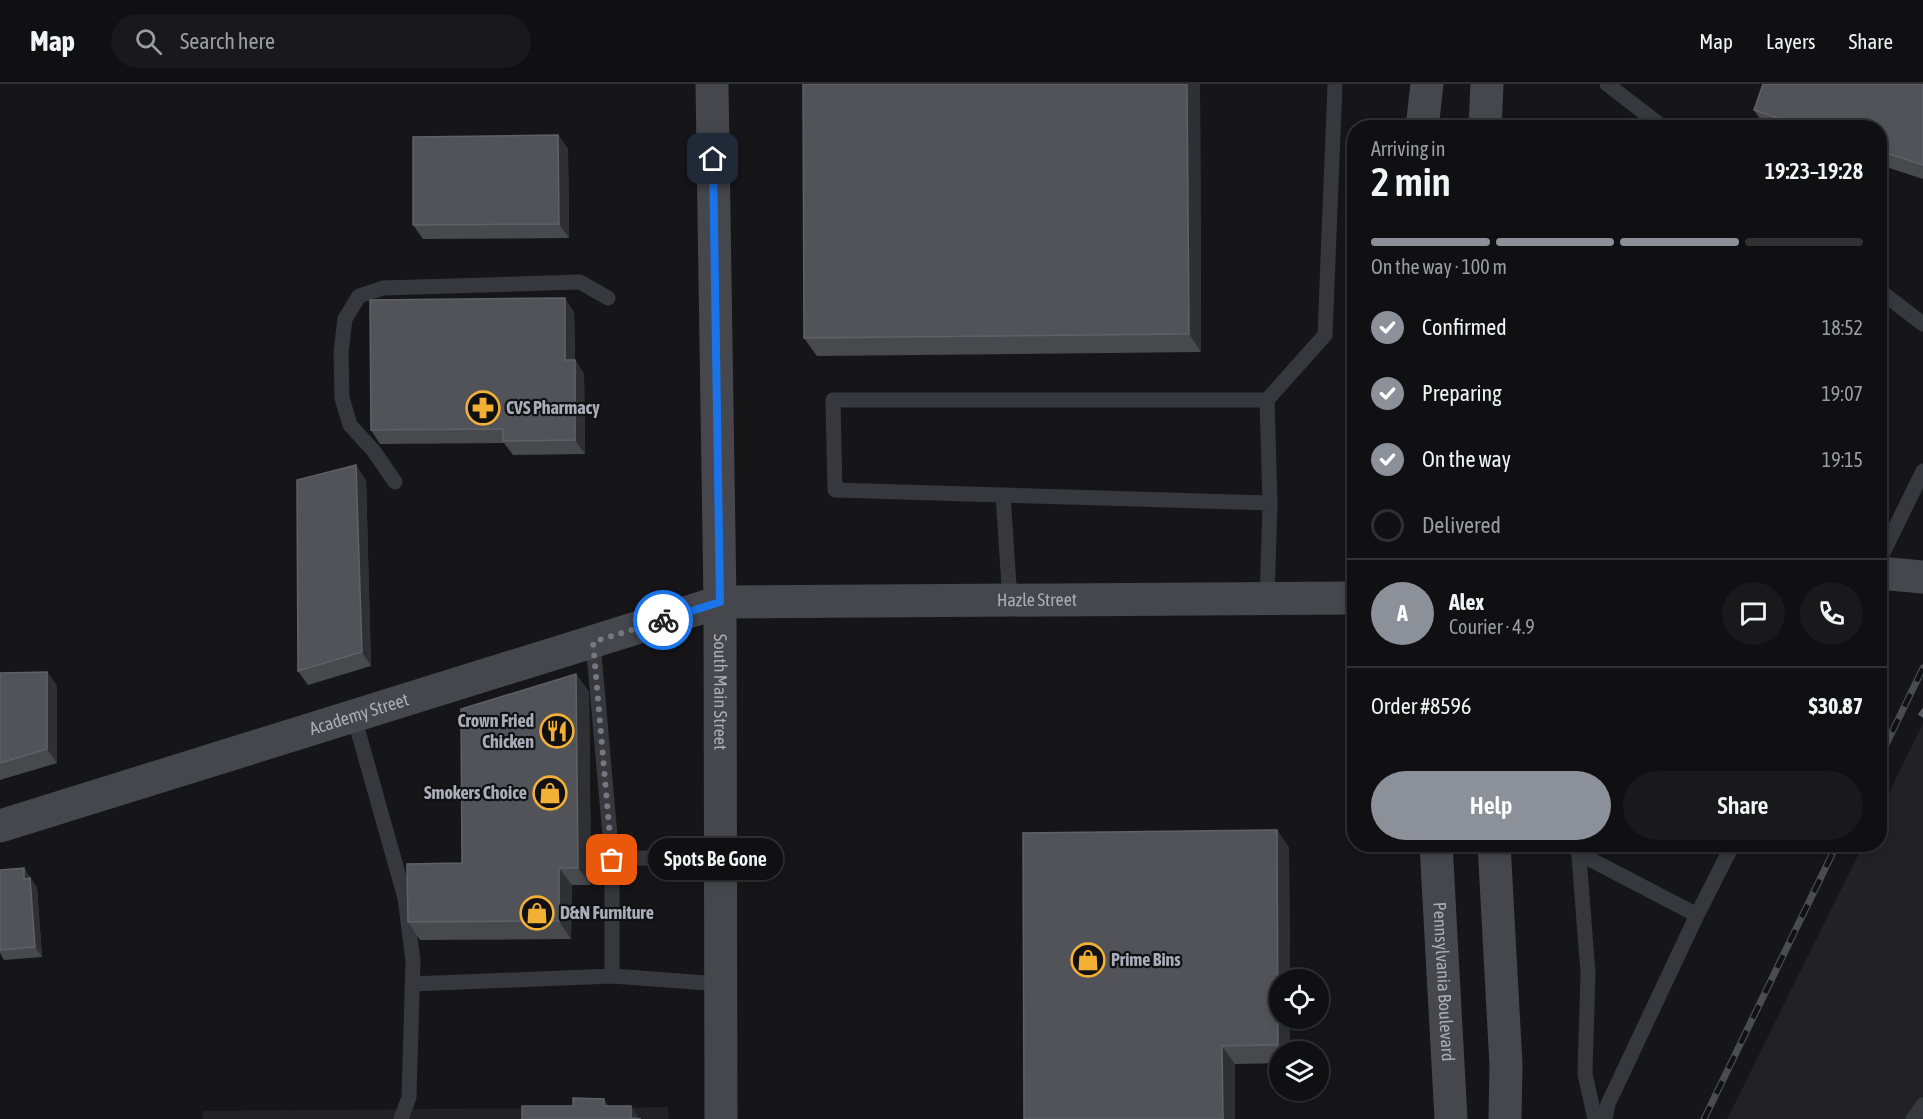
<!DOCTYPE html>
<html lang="en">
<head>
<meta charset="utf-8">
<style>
  body { margin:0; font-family:"Asap Condensed",sans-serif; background:#19191b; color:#f1f3f6; height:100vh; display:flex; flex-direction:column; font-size:22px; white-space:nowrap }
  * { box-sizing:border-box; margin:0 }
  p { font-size:20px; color:#9c9d9f }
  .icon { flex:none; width:33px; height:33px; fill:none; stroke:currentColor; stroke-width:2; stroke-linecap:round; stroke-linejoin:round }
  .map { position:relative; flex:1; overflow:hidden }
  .side { position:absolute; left:1347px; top:36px; width:540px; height:732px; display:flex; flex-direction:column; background:#101012; border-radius:24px; box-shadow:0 3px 9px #0003,0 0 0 2px #303032 }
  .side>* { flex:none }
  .fabs { position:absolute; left:1269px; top:885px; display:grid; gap:12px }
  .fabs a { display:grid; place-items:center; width:60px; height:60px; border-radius:50%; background:#101012; box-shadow:0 3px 9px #0003,0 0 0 2px #303032; font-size:30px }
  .pin { position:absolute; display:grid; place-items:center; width:51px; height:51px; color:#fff; margin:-26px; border-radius:12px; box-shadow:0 3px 9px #0006 }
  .courier { position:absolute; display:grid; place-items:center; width:60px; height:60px; margin:-30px; border:4px solid #1a73e8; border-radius:50%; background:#fff; color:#222; box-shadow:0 2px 8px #0007 }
  .bubble { position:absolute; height:42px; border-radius:21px; background:#101012; box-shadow:0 3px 9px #0003,0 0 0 2px #303032; font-size:20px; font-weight:600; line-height:42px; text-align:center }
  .overview em { font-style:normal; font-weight:600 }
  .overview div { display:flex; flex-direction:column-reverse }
  .overview { display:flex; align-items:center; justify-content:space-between; height:102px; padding:0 24px }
  h1 { font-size:39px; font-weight:600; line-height:45px }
  .bar { display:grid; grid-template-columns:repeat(4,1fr); gap:9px 6px; align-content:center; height:72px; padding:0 24px }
  .bar i { height:8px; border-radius:4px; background:#303032 }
  .bar .active { background:#8c9099 }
  .bar p { grid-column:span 4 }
  .line { display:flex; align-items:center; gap:15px; padding:0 24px; border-top:2px solid #303032 }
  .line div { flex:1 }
  .round { display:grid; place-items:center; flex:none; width:63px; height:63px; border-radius:32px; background:#19191b }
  ol { padding:0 24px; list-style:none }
  li { display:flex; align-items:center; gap:18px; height:66px }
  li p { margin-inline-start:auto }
  li .icon { padding:6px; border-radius:50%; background:#8c9099; color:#fff; stroke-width:4 }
  li:last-child { color:#9c9d9f }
  li i { width:33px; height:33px; border:3px solid #303032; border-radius:50% }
  .button { display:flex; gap:12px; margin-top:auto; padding:12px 24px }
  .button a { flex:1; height:69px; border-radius:36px; background:#8c9099; color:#fff; font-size:24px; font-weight:600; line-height:69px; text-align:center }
  .button a+a { background:#19191b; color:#f1f3f6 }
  header { display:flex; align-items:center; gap:36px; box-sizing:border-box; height:84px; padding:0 30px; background:#101012; border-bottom:2px solid #303032 }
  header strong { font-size:28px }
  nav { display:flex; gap:33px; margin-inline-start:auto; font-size:21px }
  .search { width:420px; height:54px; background:#19191b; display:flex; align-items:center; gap:15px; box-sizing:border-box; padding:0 21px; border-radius:33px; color:#9c9d9f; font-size:22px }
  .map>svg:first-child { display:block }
  .built { fill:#222225 }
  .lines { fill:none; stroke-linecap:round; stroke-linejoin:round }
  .lane { stroke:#37383d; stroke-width:15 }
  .secondary { stroke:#45474d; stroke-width:33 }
  .rail-casing { stroke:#4a4c52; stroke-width:7 }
  .rail { stroke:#111113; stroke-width:4.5; stroke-dasharray:14; stroke-linecap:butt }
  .wall { fill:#47494d }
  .shaded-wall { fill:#2f3033 }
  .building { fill:#525359; stroke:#5f6168; stroke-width:1.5 }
  .done { stroke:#757880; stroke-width:6; stroke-dasharray:0 10.8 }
  .route { stroke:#1a73e8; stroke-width:8 }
  .labels { text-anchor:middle; stroke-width:4.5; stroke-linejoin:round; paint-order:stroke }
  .poi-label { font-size:18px; font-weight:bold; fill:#a8adb8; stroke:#111113; text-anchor:start }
  .street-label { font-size:18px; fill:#a8adb8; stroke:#111113 }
</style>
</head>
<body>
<header>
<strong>Map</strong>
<div class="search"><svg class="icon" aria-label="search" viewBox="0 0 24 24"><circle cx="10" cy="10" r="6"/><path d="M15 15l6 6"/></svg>Search here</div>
<nav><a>Map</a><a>Layers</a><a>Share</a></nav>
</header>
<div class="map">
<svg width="1923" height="1035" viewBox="0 0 1923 1035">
  <rect width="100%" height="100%" fill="#161618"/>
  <path class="built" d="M 1923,639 L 1923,1035 L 1727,1035 L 1863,761 L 1880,760 L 1880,727 Z
    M 668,1023 L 669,1035 L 202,1035 L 203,1027 Z"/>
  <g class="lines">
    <path class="lane" d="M 1607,0 L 1664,44
      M 1880,207 L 1923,240
      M 1267,316 L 833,316 L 835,406 L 1270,419
      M 395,398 L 373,366 L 350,341 L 342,314 L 341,268 L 345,235 L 359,212 L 383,204 L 580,198 L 608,214
      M 1003,411 L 1010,517
      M 1880,475 L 1923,387
      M 1267,515 L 1270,419 L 1267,316 L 1325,251 L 1335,0
      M 593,558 L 612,775
      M 354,633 L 405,814 L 413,877 L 409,1013 L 401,1035
      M 1578,760 L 1588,889 L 1585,990 L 1595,1035
      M 1580,770 L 1697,831
      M 721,772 L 612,775 L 612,892 L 721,900
      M 412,900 L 612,892
      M 1605,1035 L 1608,1020 L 1697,831 L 1733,760
      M 1913,1035 L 1923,1021"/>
    <g class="secondary">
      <path id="s1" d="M 712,0 L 720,518 L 721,1035"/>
      <path d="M 1422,44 L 1427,0"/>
      <path d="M 1485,44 L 1487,0"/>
      <path d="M 1880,489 L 1923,493"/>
      <path id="s2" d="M 0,742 L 720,518 L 1354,514"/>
      <path id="s3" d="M 1436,760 L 1451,1035"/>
      <path d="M 1494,760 L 1506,981 L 1505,1035"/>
    </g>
    <defs>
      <path id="rail" d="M 1880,673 L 1923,584
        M 1704,1035 L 1837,760"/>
    </defs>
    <use href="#rail" class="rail-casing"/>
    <use href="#rail" class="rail"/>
  </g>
  <path class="wall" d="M 1200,0 L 1201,268 L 817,272 L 804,254 Z
    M 1923,0 L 1923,95 L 1880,81 L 1880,44 L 1766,44 L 1754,26 Z
    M 558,51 L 568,65 L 569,154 L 423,155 L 413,141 Z
    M 574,228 L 575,276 L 584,290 L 585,370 L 513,371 L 504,359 L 380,360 L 371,346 Z
    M 366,396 L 371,582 L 308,601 L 298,587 Z
    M 47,588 L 57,602 L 57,679 L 0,696 L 0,589 Z
    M 576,590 L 589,608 L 591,801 L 572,801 L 571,855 L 420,856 L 408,838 L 462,779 Z
    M 1277,746 L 1289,764 L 1290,968 L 1280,968 L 1280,979 L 1235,980 L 1024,1035 Z
    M 24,784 L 37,804 L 42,873 L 4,876 L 0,869 L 0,786 Z"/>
  <path class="shaded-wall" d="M 1187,0 L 1200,0 L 1201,268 L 1189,250 Z
    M 558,51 L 568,65 L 569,154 L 559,140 Z
    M 565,214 L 574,228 L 575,276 L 584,290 L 585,370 L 575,356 L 565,276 Z
    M 356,381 L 366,396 L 371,582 L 362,568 Z
    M 47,588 L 57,602 L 57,679 L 47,665 Z
    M 576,590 L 589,608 L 591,801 L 578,784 Z
    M 1277,746 L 1289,764 L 1290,896 L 1280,896 L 1280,934 L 1290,934 L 1290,968 L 1282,968 L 1278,961 Z
    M 24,784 L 37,804 L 42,873 L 35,863 L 24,795 Z
    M 559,784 L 572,801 L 571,855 L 559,837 Z
    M 1222,962 L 1235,980 L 1235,1035 L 1223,1035 Z
    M 604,1015 L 614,1029 L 604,1022 Z
    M 631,1022 L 640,1035 L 631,1034 Z"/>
  <path class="building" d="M 803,0 L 1187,0 L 1189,250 L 804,254 Z
    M 1763,0 L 1923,0 L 1923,81 L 1880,67 L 1880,44 L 1807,44 L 1754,26 Z
    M 558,51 L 559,140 L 413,141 L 413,53 Z
    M 565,214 L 565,276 L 575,276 L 575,356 L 503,357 L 503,345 L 371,346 L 370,216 Z
    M 356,381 L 362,568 L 298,587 L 297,396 Z
    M 47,588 L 47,665 L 0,679 L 0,589 Z
    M 576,590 L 578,784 L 559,784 L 559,837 L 408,838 L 407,780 L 462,779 L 461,625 Z
    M 1923,625 L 1923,633 L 1919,630 Z
    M 1277,746 L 1278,961 L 1222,962 L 1223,1035 L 1024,1035 L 1023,749 Z
    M 24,784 L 24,795 L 30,794 L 35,863 L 0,866 L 0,786 Z
    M 573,1014 L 604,1015 L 604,1022 L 631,1022 L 631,1034 L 641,1035 L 522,1035 L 522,1022 L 573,1022 Z"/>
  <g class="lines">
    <path class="done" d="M 612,776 L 593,558 L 663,536"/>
    <path class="route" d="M 663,536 L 720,518 L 713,75"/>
  </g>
  <defs>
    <symbol id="pharmacy-ring" viewBox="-11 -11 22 22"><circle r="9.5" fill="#111113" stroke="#f2b134" stroke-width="1.5"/><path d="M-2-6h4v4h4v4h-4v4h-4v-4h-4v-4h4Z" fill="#f2b134"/></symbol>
    <symbol id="restaurant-ring" viewBox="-11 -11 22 22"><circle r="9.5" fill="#111113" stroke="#f2b134" stroke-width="1.5"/><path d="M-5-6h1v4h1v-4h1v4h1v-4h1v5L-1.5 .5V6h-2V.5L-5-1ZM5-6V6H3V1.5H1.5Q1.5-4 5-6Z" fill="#f2b134"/></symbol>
    <symbol id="shop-ring" viewBox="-11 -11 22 22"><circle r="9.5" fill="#111113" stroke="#f2b134" stroke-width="1.5"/><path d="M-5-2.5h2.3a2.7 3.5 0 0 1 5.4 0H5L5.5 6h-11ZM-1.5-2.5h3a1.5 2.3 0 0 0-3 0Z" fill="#f2b134"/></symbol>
  </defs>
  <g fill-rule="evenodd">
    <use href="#pharmacy-ring" x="464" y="305" width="38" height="38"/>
    <use href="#restaurant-ring" x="538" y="628" width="38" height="38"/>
    <use href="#shop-ring" x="531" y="690" width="38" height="38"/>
    <use href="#shop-ring" x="518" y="810" width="38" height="38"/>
    <use href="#shop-ring" x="1069" y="857" width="38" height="38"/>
  </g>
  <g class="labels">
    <g class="poi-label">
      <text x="506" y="330">CVS Pharmacy</text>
      <text x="534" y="643" text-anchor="end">Crown Fried<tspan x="534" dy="21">Chicken</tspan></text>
      <text x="527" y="715" text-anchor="end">Smokers Choice</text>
      <text x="560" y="835">D&amp;N Furniture</text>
      <text x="1111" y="882">Prime Bins</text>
    </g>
    <g class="street-label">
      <text dy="6" stroke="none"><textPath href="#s2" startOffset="1071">Hazle Street</textPath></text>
      <text dy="6" stroke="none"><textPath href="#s1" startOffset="608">South Main Street</textPath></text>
      <text dy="6" stroke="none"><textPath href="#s2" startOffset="376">Academy Street</textPath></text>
      <text dy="6" stroke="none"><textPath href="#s3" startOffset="138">Pennsylvania Boulevard</textPath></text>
    </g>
  </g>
</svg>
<div class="fabs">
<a><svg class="icon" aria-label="locate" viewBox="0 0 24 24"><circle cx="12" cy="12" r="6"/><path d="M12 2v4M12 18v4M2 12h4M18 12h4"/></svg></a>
<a><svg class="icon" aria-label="layers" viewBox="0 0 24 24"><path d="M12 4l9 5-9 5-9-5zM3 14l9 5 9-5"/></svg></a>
</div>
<div class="pin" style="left:612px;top:776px;background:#ea580c"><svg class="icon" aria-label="bag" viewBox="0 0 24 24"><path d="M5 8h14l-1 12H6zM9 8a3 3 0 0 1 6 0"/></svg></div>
<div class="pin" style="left:713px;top:75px;background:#1f2937"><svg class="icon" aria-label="home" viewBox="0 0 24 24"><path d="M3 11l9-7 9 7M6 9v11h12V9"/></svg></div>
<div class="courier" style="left:663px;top:536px"><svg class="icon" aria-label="bike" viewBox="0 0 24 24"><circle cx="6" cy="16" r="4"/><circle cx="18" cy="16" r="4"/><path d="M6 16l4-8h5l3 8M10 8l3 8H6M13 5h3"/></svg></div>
<div class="bubble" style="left:648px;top:754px;width:135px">Spots Be Gone</div>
<section class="side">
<div class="overview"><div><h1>2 min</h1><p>Arriving in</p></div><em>19:23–19:28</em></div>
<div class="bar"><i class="active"></i><i class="active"></i><i class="active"></i><i></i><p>On the way · 100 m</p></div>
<ol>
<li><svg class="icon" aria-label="check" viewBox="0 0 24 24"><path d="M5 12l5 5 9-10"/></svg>Confirmed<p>18:52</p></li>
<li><svg class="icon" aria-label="check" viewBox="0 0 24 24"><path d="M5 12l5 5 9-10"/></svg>Preparing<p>19:07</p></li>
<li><svg class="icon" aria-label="check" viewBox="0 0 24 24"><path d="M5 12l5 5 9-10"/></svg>On the way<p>19:15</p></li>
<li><i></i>Delivered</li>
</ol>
<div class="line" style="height:108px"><b class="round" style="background:#8c9099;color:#fff">A</b><div><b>Alex</b><p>Courier · 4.9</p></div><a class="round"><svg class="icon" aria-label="chat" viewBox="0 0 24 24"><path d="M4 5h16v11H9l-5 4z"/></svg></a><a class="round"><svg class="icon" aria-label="phone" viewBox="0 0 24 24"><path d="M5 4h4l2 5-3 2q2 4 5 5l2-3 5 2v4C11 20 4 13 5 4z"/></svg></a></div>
<div class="line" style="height:78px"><div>Order #8596</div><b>$30.87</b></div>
<div class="button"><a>Help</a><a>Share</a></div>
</section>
</div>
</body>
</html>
